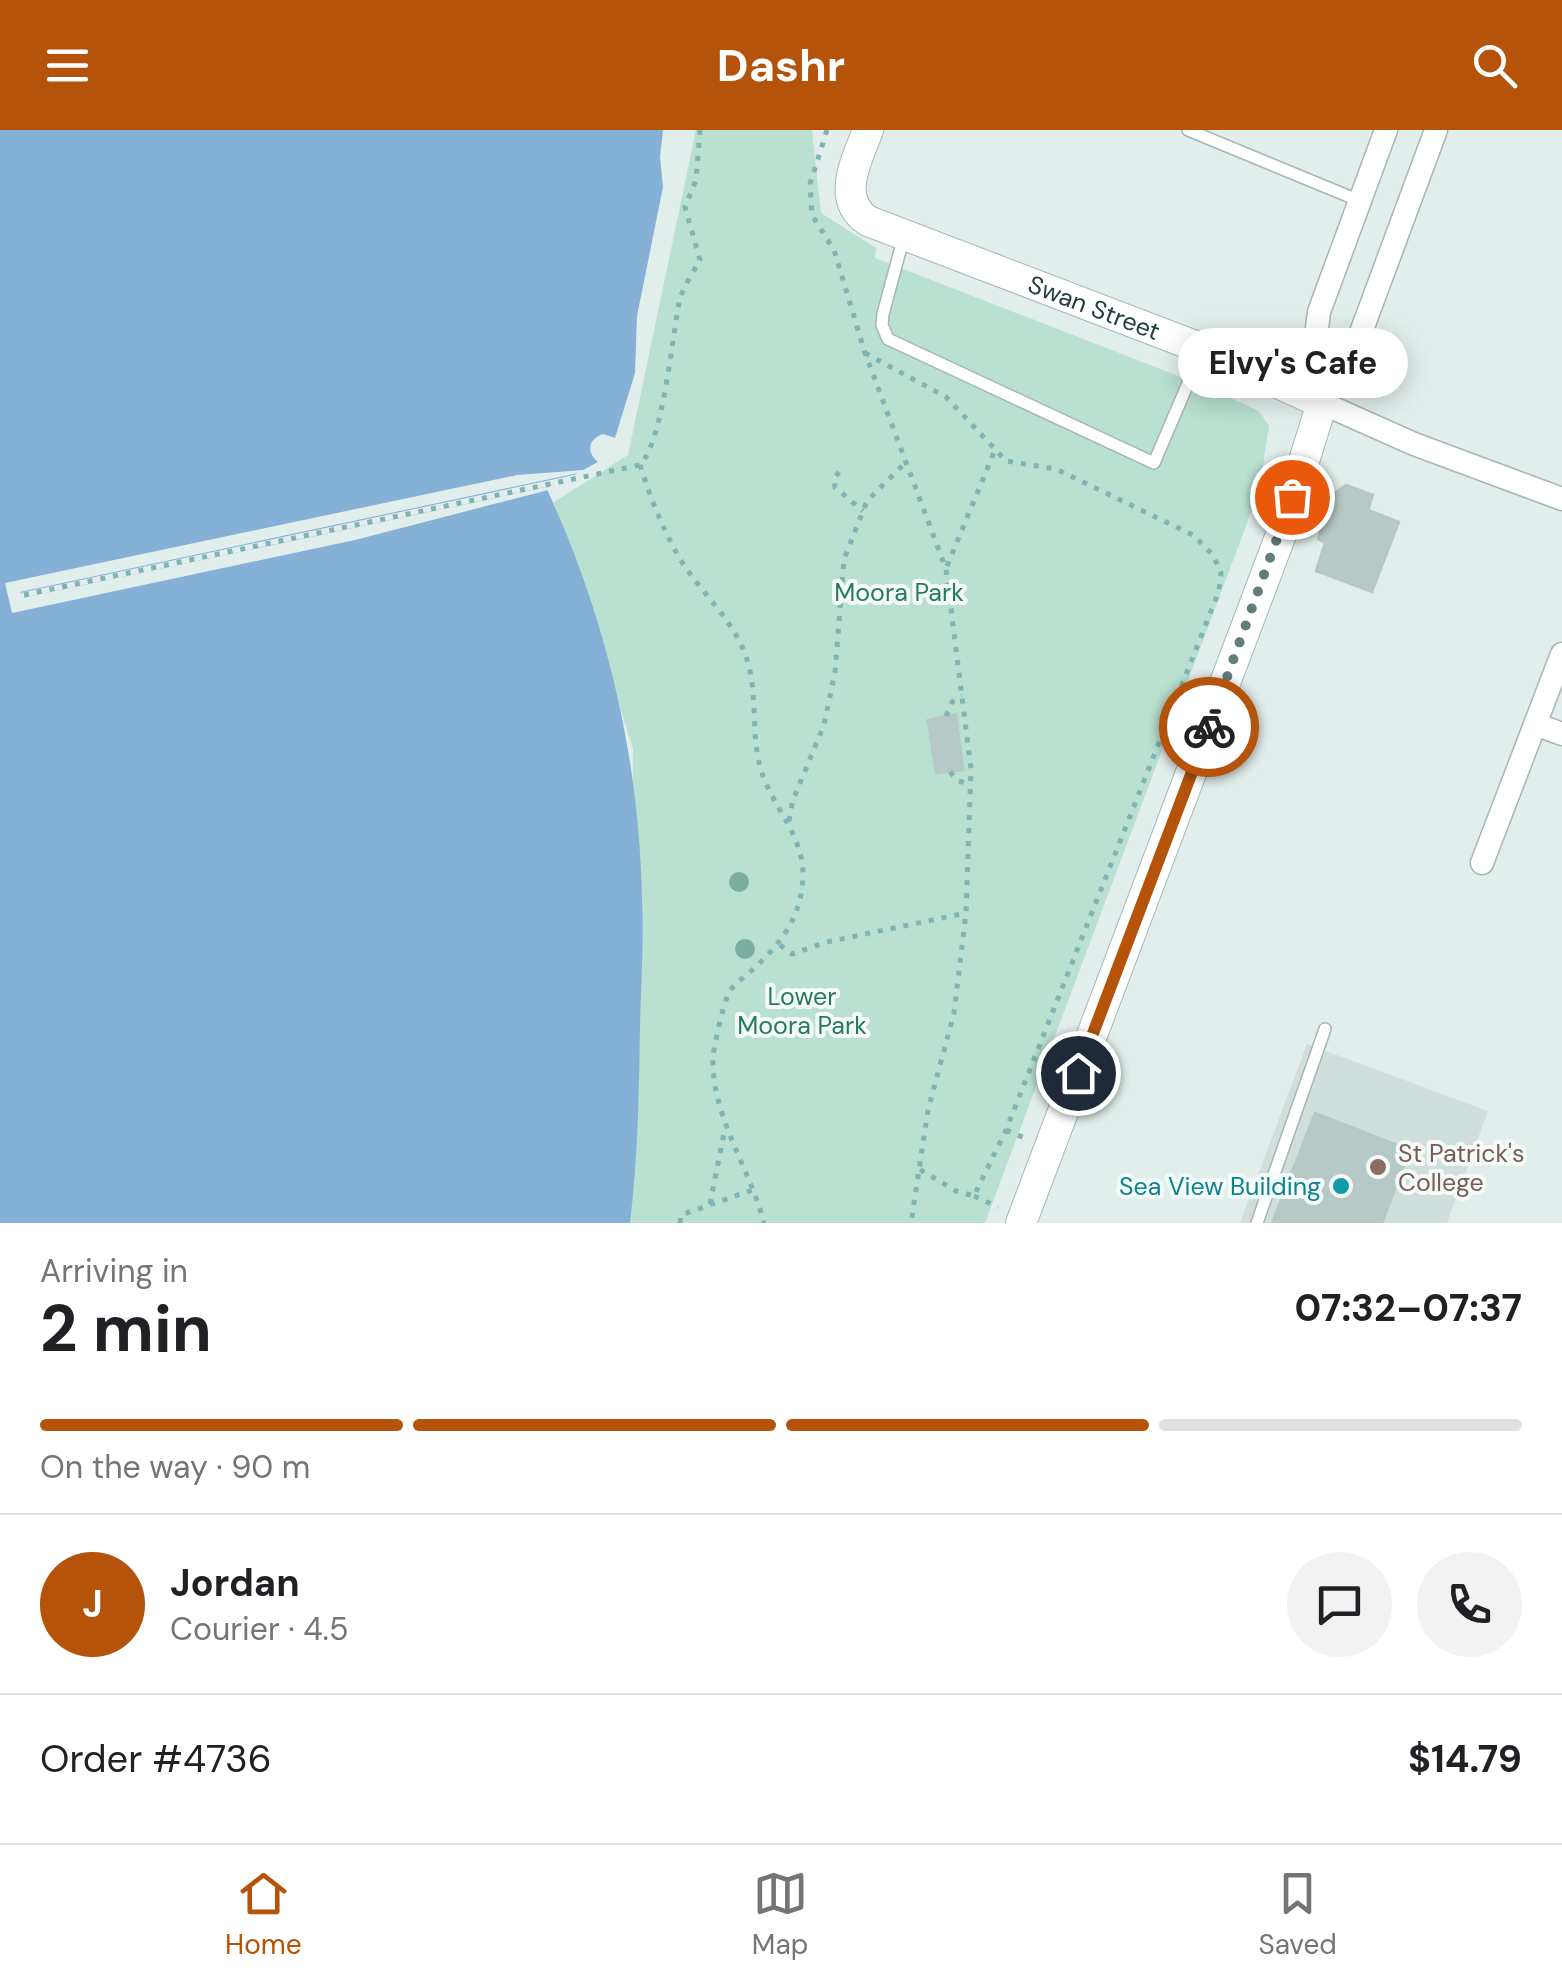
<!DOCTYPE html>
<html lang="en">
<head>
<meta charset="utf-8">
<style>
  body { margin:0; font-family:"DM Sans",sans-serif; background:#f2f2f2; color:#202124; height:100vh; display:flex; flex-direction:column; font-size:38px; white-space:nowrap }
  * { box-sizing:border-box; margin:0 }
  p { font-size:32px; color:#757577 }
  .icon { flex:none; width:55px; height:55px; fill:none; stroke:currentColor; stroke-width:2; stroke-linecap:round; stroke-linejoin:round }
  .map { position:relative; height:1093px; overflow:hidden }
  .sheet { display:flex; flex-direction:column; background:#fff; flex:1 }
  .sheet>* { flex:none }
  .pin { position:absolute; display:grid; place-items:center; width:85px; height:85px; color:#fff; margin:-42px; border:5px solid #fff; border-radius:50%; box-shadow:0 2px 10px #0007 }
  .courier { position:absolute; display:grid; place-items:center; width:100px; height:100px; margin:-50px; border:8px solid #b45309; border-radius:50%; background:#fff; color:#222; box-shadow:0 2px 12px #0007 }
  .bubble { position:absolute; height:70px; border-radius:35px; background:#fff; box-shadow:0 5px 25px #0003; font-size:32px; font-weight:700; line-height:70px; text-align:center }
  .summary em { font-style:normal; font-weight:700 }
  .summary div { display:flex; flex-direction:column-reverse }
  .summary { display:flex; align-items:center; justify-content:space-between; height:170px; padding:0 40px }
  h1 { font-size:65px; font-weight:700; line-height:75px }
  .bar { display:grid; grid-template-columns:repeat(4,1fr); gap:15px 10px; align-content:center; height:120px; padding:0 40px }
  .bar i { height:12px; border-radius:8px; background:#e0e0e0 }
  .bar .on { background:#b45309 }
  .bar p { grid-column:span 4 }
  .line { display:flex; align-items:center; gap:25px; padding:0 40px; border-top:2px solid #e0e0e0 }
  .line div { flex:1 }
  .round { display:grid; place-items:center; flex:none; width:105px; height:105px; border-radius:52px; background:#f2f2f2 }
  header { display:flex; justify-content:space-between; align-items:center; height:130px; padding:0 40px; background:#b45309; color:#fff; font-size:45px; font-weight:700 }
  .menu { display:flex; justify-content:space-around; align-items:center; height:140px; border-top:2px solid #e0e0e0; background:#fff; font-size:28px; color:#757577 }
  .menu a { display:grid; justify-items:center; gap:5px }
  .menu .on { color:#b45309 }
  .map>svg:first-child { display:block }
  .built { fill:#d0dedc }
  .green { fill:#b9e0d0 }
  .water { fill:#86b1d7 }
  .pier { fill:#e2eeec }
  .building { fill:#b7c9c6; stroke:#b4c8c6; stroke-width:2.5 }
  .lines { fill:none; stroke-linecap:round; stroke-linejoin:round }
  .lane-casing { stroke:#a4b6b5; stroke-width:14 }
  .street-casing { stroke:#a4b6b5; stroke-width:25 }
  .secondary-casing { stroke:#9fbab9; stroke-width:32 }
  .path { stroke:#80b4b4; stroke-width:5; stroke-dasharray:5 8; stroke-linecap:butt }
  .lane { stroke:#fff; stroke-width:11 }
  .street { stroke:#fff; stroke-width:22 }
  .secondary { stroke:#fff; stroke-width:30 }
  .tree { fill:#7baea0 }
  .done { stroke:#647c7c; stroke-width:10; stroke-dasharray:0 18 }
  .route { stroke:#b45309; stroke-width:12 }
  .education-dot { fill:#8d6e63; stroke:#f3faf8; stroke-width:4 }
  .culture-dot { fill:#0f9aa8; stroke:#f3faf8; stroke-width:4 }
  .labels { text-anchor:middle; stroke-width:8; stroke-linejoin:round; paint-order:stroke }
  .street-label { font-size:25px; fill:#203f40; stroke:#f3faf8 }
  .park-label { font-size:25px; fill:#277a61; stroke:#f3faf8 }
  .education-label { font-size:25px; fill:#785e54; stroke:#f3faf8; text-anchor:start }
  .culture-label { font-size:25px; fill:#0d838f; stroke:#f3faf8; text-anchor:end }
</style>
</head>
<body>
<header><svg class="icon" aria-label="menu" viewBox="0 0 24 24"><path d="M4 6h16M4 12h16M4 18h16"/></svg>Dashr<svg class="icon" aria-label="search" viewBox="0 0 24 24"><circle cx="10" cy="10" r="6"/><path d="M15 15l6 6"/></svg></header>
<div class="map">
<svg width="1562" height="1093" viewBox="0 0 1562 1093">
  <rect width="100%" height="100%" fill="#e2eeec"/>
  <path class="built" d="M 1307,914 L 1488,981 L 1447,1093 L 1240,1093 Z"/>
  <path class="green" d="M 696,0 L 812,0 L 821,83 L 876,118 L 875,128 L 1204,256 L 1259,281 L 1269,296 L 1259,361 L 985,1093 L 620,1093 L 632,922 L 633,618 L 554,372 L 628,325 Z"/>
  <path class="water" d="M 0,0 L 663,0 L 660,27 L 663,57 L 637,186 L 635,243 L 615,308 L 603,304 C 588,309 586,322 598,332 L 574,345 L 20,463 L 22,468 L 546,357 C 606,487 639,625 642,768 C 644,811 641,853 640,896 C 639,962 638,1027 630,1093 L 0,1093 Z"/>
  <path class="pier" d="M 597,339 L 20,462 L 22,468 L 551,356 L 552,359 L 355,410 L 12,483 L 5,453 L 517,345 Z"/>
  <path class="building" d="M 1346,355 L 1373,365 L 1368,380 L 1399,392 L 1372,462 L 1316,441 L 1325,413 L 1318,409 L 1333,364 Z
    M 956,584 L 963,640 L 936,643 L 928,590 Z
    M 1315,983 L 1410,1020 L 1382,1093 L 1272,1093 Z"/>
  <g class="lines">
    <defs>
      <path id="lane" d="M 1188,0 L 1360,71
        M 904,106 L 883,184 L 882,195 L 888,209 L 1154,333 L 1201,223
        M 1257,1093 L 1325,899"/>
      <path id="street" d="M 1322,273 L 1353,224 L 1436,0
        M 1322,273 L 1313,229 L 1319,182 L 1386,0
        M 1322,273 L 1414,314 L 1562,369
        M 1535,594 L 1562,604
        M 1482,733 L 1562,524"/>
      <g id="secondary">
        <path id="s1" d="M 868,0 C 857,30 835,69 868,91 L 1203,219 L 1322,273 L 1282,402 L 1021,1093"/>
      </g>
    </defs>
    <use href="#lane" class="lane-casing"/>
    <use href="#street" class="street-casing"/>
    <use href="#secondary" class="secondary-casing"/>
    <path class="path" d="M 827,0 L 810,54 L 812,85 L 834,120 L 865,223 L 946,439 L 971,639 L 966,783 L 954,883 L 928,980 L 911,1093
      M 865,223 L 946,267 L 1006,331 L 1056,339 L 1193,405 L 1213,425 L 1221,443 L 1219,461 L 1006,1000 L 974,1066 L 956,1061 L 919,1039
      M 640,335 C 651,369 663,401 682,432 C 701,462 729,486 743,519 C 761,560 748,604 763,646 C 775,679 802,705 803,743 C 803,785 782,813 752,840 C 746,846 735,853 730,861 C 724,870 714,915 713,927 C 711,986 750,1038 764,1093
      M 839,342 L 834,349 L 835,357 L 863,381
      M 947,436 L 995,320
      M 24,465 L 640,335 C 663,311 672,208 679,173 C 682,158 693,143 700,130 L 685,77 L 696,50 L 700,0
      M 946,586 L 952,572 L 962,567
      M 950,642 L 958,651 L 970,654
      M 789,691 L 793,670 L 824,595 L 835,542 L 844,429 L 867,371 L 906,332
      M 780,815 L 792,824 L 827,812 L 966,783
      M 1006,1000 L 1027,1009
      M 974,1066 L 998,1077
      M 710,1074 L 725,998
      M 680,1093 L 681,1085 L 755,1059"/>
    <use href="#lane" class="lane"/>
    <use href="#street" class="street"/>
    <use href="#secondary" class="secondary"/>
  </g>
  <g class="tree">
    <circle cx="739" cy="752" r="10"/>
    <circle cx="745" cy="819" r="10"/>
  </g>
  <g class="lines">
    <path class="done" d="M 1209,597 L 1292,367"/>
    <path class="route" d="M 1078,943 L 1209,597"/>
  </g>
  <circle class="education-dot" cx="1378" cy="1037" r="10"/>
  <circle class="culture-dot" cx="1341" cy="1056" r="10"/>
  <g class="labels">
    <g class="street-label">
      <text dy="9" stroke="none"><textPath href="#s1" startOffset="342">Swan Street</textPath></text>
    </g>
    <g class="park-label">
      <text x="899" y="471">Moora Park</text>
      <text x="802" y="875">Lower<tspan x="802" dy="29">Moora Park</tspan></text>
    </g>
    <g class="education-label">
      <text x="1398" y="1032">St Patrick's<tspan x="1398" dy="29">College</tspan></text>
    </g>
    <g class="culture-label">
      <text x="1321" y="1065">Sea View Building</text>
    </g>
  </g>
</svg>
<div class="pin" style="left:1292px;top:367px;background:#ea580c"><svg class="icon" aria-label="bag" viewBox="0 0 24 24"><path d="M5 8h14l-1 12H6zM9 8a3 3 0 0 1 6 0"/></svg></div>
<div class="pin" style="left:1078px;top:943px;background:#1f2937"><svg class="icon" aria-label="home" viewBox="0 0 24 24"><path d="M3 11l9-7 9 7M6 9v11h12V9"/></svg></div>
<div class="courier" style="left:1209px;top:597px"><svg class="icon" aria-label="bike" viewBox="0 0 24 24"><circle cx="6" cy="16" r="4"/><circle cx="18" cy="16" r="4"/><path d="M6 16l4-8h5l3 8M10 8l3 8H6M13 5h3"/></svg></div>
<div class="bubble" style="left:1178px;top:198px;width:230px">Elvy's Cafe</div>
</div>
<section class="sheet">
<div class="summary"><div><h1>2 min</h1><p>Arriving in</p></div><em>07:32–07:37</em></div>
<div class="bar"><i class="on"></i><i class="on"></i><i class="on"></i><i></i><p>On the way · 90 m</p></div>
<div class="line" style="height:180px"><b class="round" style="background:#b45309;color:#fff">J</b><div><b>Jordan</b><p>Courier · 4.5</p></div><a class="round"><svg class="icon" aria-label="chat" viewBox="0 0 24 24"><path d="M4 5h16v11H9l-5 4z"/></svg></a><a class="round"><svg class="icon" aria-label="phone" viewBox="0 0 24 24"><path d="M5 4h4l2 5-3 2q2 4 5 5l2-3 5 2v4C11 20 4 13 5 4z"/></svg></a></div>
<div class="line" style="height:130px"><div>Order #4736</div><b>$14.79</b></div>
</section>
<nav class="menu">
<a class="on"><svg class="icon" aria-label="home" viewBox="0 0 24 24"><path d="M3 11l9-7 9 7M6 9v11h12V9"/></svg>Home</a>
<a><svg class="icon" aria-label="map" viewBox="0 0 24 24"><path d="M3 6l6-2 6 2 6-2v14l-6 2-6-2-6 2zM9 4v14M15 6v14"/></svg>Map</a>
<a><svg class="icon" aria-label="saved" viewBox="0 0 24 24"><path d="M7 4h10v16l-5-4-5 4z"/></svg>Saved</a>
</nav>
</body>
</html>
